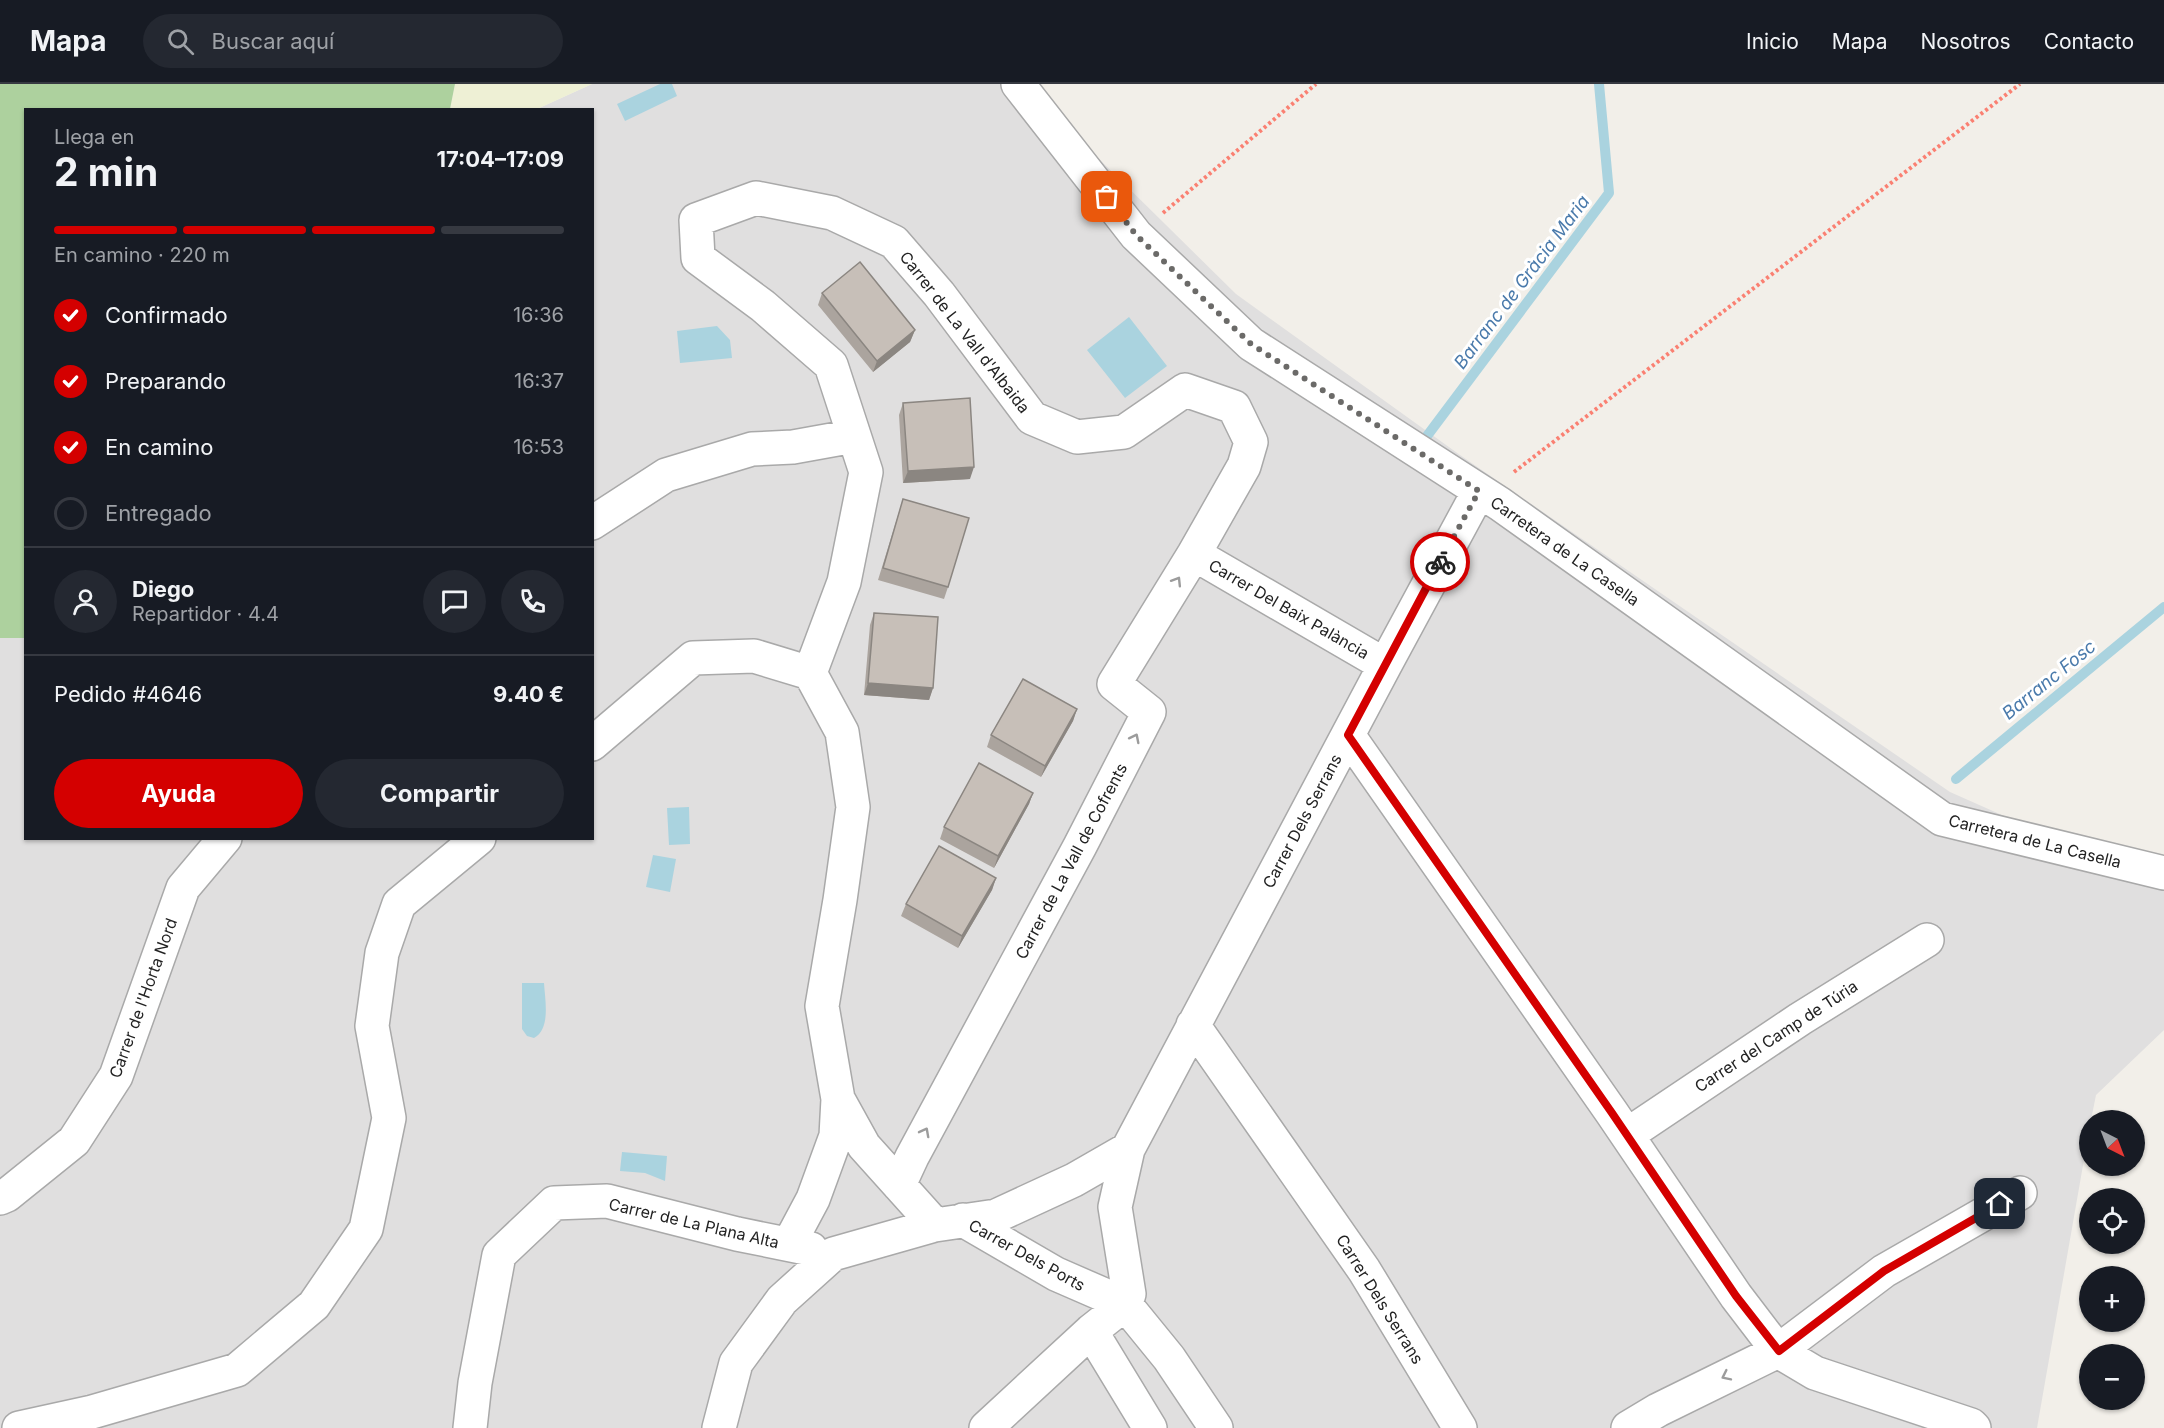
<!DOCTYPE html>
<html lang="es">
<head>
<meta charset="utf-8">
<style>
  body { margin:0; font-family:Inter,sans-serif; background:#242831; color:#f1f3f6; height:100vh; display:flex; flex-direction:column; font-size:22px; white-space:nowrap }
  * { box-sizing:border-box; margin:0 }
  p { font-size:20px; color:#9ea1a6 }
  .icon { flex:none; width:33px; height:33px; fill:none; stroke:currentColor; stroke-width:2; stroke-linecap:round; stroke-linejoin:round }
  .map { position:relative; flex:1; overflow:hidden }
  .sheet { position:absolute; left:24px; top:24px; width:570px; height:732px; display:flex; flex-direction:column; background:#171b24; border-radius:0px; box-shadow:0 2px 4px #0004 }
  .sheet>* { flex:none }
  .needle { width:39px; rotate:138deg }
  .buttons { position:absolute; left:2079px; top:1026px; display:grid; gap:12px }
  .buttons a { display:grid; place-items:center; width:66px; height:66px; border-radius:50%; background:#171b24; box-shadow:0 2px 4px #0004; font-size:30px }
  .pin { position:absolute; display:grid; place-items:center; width:51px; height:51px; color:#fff; margin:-26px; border-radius:12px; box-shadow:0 3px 9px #0006 }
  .courier { position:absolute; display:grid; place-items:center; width:60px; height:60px; margin:-30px; border:4px solid #d40000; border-radius:50%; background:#fff; color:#222; box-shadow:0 2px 8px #0007 }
  .headline em { font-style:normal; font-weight:700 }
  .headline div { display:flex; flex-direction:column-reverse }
  .headline { display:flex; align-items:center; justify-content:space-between; height:102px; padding:0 30px }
  h1 { font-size:39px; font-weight:700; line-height:45px }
  .bar { display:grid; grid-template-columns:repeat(4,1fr); gap:9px 6px; align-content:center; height:72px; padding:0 30px }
  .bar i { height:8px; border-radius:4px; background:#363941 }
  .bar .active { background:#d40000 }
  .bar p { grid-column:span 4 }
  .line { display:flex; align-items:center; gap:15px; padding:0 30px; border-top:2px solid #363941 }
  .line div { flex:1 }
  .round { display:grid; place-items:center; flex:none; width:63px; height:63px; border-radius:32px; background:#242831 }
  ol { padding:0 30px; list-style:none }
  li { display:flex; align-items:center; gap:18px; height:66px }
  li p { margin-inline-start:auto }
  li .icon { padding:6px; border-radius:50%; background:#d40000; color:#fff; stroke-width:4 }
  li:last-child { color:#9ea1a6 }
  li i { width:33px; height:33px; border:3px solid #363941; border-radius:50% }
  .cta { display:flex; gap:12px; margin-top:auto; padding:12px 30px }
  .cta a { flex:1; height:69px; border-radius:36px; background:#d40000; color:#fff; font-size:24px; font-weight:700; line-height:69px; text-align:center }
  .cta a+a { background:#242831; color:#f1f3f6 }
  header { display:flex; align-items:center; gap:36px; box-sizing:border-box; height:84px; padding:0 30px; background:#171b24; border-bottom:2px solid #363941 }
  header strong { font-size:28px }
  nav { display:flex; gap:33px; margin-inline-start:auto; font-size:21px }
  .search { width:420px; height:54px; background:#242831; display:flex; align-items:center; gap:15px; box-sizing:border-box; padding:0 21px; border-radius:33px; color:#9ea1a6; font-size:22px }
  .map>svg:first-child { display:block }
  .residential { fill:#e0dfdf }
  .farmland { fill:#eef0d5 }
  .forest { fill:#add19e }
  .water { fill:#aad3df }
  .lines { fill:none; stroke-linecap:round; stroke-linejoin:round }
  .stream { stroke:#aad3df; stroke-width:10 }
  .minor-casing { stroke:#a9a9a9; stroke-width:36 }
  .path { stroke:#fa8072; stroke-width:4; stroke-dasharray:3 3; stroke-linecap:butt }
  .minor { stroke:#fff; stroke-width:33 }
  .wall { fill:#aba49e }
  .shaded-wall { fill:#8b8681 }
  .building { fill:#c7bfb8; stroke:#8b8681; stroke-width:1.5 }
  .oneway { stroke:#9c9c9c }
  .done { stroke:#6b6a68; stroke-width:6; stroke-dasharray:0 10.8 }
  .route { stroke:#d40000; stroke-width:8 }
  .labels { text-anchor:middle; stroke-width:6; stroke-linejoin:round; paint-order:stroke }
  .street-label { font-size:16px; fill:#222; stroke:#fff }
  .water-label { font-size:18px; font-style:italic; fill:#4a7aab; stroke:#fff }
</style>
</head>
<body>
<header>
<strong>Mapa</strong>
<div class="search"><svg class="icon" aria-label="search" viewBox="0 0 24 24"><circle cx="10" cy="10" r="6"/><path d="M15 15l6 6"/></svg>Buscar aquí</div>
<nav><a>Inicio</a><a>Mapa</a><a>Nosotros</a><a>Contacto</a></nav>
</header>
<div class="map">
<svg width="2164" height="1344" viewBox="0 0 2164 1344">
  <rect width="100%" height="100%" fill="#f2efe9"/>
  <path class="residential" d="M 592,0 L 1023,0 L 1236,210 L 1460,371 L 1950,708 L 2164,803 L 2164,946 L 2096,1011 L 2091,1036 L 2090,1036 L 2089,1047 L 2037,1344 L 0,1344 L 0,554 L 25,554 L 26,754 L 592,754 L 592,26 L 537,25 Z"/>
  <path class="farmland" d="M 455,0 L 592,0 L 537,25 L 450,25 Z"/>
  <path class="forest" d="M 0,0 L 455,0 L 450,25 L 26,26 L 25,554 L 0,554 Z"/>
  <path class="water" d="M 660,0 L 672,0 L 677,12 L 625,37 L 617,20 Z
    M 1129,233 L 1167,282 L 1125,314 L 1087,266 Z
    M 717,242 L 730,256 L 732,274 L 680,279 L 677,247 Z
    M 689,723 L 690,760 L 669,761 L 667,724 Z
    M 653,771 L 676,775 L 670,808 L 646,803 Z
    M 522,899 L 544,899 C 545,916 551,945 534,954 L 527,952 L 522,945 Z
    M 622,1068 L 667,1072 L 665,1097 L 645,1089 L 620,1087 Z"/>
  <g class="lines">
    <path class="stream" d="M 1418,364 L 1609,109 L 1599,0
      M 1956,695 L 2164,523"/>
    <defs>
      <path id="minor" d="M 1018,0 L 1136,151 L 1251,260 L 1500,420 L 1942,735 L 2164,789
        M 592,439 L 666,391 L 752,365 L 793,363 L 854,352
        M 1194,470 L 1385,581
        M 810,589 L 844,498 L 866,388 L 831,281 L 763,222 L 698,174 L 696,136 L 756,114 L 832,129 L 894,158 L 939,210 L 1032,334 L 1077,353 L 1124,348 L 1185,306 L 1234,323 L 1251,358 L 1244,382 L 1194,470 L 1114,600 L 1149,628 L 1080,762 L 912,1073 L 899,1101
        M 1348,651 L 1612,1029 L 1736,1212 L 1778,1267 L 1658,1326 L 1628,1344
        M 592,660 L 693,574 L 754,572 L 810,589 L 842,648 L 853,723 L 840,816 L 822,922 L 838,1015 L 836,1052 L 813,1115 L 789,1160
        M 1193,941 L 1364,1186 L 1460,1344
        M 838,1015 L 864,1062 L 935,1141
        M 1627,1051 L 1800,935 L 1927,856
        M 0,1114 L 7,1111 L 74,1057 L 116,992 L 183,804 L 225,754
        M 963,1136 L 1056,1190 L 1125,1220 L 1129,1210 L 1115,1123 L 1128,1065
        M 1091,1247 L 1150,1344
        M 19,1344 L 92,1328 L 237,1286 L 314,1221 L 366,1145 L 389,1034 L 372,942 L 382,869 L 399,820 L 479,754
        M 470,1344 L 475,1299 L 499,1171 L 554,1119 L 607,1117 L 737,1150 L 811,1165
        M 719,1344 L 736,1279 L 782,1216 L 833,1170 L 935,1141 L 996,1132 L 1074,1096 L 1128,1065 L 1385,581 L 1479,407
        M 986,1344 L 1091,1247 L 1125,1220 L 1169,1274 L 1216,1344
        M 1974,1344 L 1971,1341 L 1815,1289 L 1778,1267 L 1884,1187 L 2020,1109"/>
    </defs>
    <use href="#minor" class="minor-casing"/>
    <path class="path" d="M 1163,129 L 1316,0
      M 1514,388 L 2020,0"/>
    <use href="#minor" class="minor"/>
  </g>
  <path class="wall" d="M 822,209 L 915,246 L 910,258 L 873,288 L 818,221 Z
    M 903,319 L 970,395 L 903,399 L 899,331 Z
    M 903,415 L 948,503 L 944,515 L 878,496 Z
    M 874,529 L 933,604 L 929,616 L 864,611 L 870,541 Z
    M 1077,625 L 1073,637 L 1041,693 L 987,663 L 991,651 Z
    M 1033,709 L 1029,720 L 994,784 L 940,755 L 944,743 Z
    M 996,794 L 992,806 L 958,864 L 901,832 L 906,820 Z"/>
  <path class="shaded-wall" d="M 915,246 L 910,258 L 873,288 L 877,277 Z
    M 974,383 L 970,395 L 903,399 L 908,387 Z
    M 868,599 L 933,604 L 929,616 L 864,611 Z
    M 1077,625 L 1073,637 L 1041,693 L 1045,682 Z
    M 1033,709 L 1029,720 L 994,784 L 998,772 Z
    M 996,794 L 992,806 L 958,864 L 962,852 Z"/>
  <path class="building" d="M 860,178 L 915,246 L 877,277 L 822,209 Z
    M 970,314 L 974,383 L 908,387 L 903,319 Z
    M 903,415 L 969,434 L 948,503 L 883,484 Z
    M 874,529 L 938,533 L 933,604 L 868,599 Z
    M 1023,595 L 1077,625 L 1045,682 L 991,651 Z
    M 979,679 L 1033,709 L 998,772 L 944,743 Z
    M 939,762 L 996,794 L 962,852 L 906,820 Z"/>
  <defs><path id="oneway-chevron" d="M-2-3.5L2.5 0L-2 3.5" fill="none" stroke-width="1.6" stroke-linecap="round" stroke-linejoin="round" transform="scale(1.5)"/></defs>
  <g class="oneway">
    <use href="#oneway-chevron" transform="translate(1177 497) rotate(-58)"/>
    <use href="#oneway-chevron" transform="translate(1135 654) rotate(-63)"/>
    <use href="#oneway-chevron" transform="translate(925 1048) rotate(-62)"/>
    <use href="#oneway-chevron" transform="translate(1726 1292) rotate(154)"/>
  </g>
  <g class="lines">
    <path class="done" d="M 1107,113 L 1136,151 L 1251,260 L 1479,407 L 1440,478"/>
    <path class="route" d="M 1440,478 L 1348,651 L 1612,1029 L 1736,1212 L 1779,1267 L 1884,1187 L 2000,1120"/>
  </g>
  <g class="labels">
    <g class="street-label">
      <text transform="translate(965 248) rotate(52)" y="6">Carrer de La Vall d'Albaida</text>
      <text transform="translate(1565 467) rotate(35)" y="6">Carretera de La Casella</text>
      <text transform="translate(1289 525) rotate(30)" y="6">Carrer Del Baix Palància</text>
      <text transform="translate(1302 737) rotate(-62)" y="6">Carrer Dels Serrans</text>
      <text transform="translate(2035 757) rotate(14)" y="6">Carretera de La Casella</text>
      <text transform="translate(1071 777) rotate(-62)" y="6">Carrer de La Vall de Cofrents</text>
      <text transform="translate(143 914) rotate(-70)" y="6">Carrer de l'Horta Nord</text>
      <text transform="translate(1776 952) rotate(-33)" y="6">Carrer del Camp de Túria</text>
      <text transform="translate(694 1139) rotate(13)" y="6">Carrer de La Plana Alta</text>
      <text transform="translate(1027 1171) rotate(29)" y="6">Carrer Dels Ports</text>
      <text transform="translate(1380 1215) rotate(58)" y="6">Carrer Dels Serrans</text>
    </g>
    <g class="water-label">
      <text transform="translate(1522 198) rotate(-53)" y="6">Barranc de Gràcia Maria</text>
      <text transform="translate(2049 596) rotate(-39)" y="6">Barranc Fosc</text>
    </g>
  </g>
</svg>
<div class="buttons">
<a><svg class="needle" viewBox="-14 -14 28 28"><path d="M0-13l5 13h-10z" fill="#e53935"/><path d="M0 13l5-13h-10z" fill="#9ea1a6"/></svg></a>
<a><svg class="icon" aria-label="locate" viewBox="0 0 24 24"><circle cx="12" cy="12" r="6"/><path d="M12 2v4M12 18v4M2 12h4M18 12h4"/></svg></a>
<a>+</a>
<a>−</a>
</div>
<div class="pin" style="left:1107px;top:113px;background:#ea580c"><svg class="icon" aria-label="bag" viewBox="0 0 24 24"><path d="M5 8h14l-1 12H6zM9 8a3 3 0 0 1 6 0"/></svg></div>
<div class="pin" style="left:2000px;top:1120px;background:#1f2937"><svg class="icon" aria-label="home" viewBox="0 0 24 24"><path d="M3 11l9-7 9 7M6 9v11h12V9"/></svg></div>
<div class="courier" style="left:1440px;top:478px"><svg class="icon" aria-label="bike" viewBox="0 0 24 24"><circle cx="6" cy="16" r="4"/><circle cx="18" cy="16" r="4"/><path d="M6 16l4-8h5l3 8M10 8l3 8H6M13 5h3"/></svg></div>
<section class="sheet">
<div class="headline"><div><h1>2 min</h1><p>Llega en</p></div><em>17:04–17:09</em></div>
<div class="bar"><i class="active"></i><i class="active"></i><i class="active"></i><i></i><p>En camino · 220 m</p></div>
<ol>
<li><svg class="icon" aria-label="check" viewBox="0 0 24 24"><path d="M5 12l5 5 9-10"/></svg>Confirmado<p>16:36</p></li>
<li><svg class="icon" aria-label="check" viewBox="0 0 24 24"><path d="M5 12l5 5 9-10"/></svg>Preparando<p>16:37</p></li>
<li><svg class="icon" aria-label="check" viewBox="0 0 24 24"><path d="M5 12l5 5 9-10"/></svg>En camino<p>16:53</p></li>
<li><i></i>Entregado</li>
</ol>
<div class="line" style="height:108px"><a class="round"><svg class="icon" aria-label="person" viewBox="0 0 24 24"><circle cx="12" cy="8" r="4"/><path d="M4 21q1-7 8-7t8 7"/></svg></a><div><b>Diego</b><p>Repartidor · 4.4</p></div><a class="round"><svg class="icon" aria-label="chat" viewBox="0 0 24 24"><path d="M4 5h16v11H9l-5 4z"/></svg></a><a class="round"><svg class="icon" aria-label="phone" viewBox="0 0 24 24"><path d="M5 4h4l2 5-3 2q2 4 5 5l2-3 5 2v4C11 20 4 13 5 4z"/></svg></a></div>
<div class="line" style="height:78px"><div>Pedido #4646</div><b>9.40 €</b></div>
<div class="cta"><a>Ayuda</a><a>Compartir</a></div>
</section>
</div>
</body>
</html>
